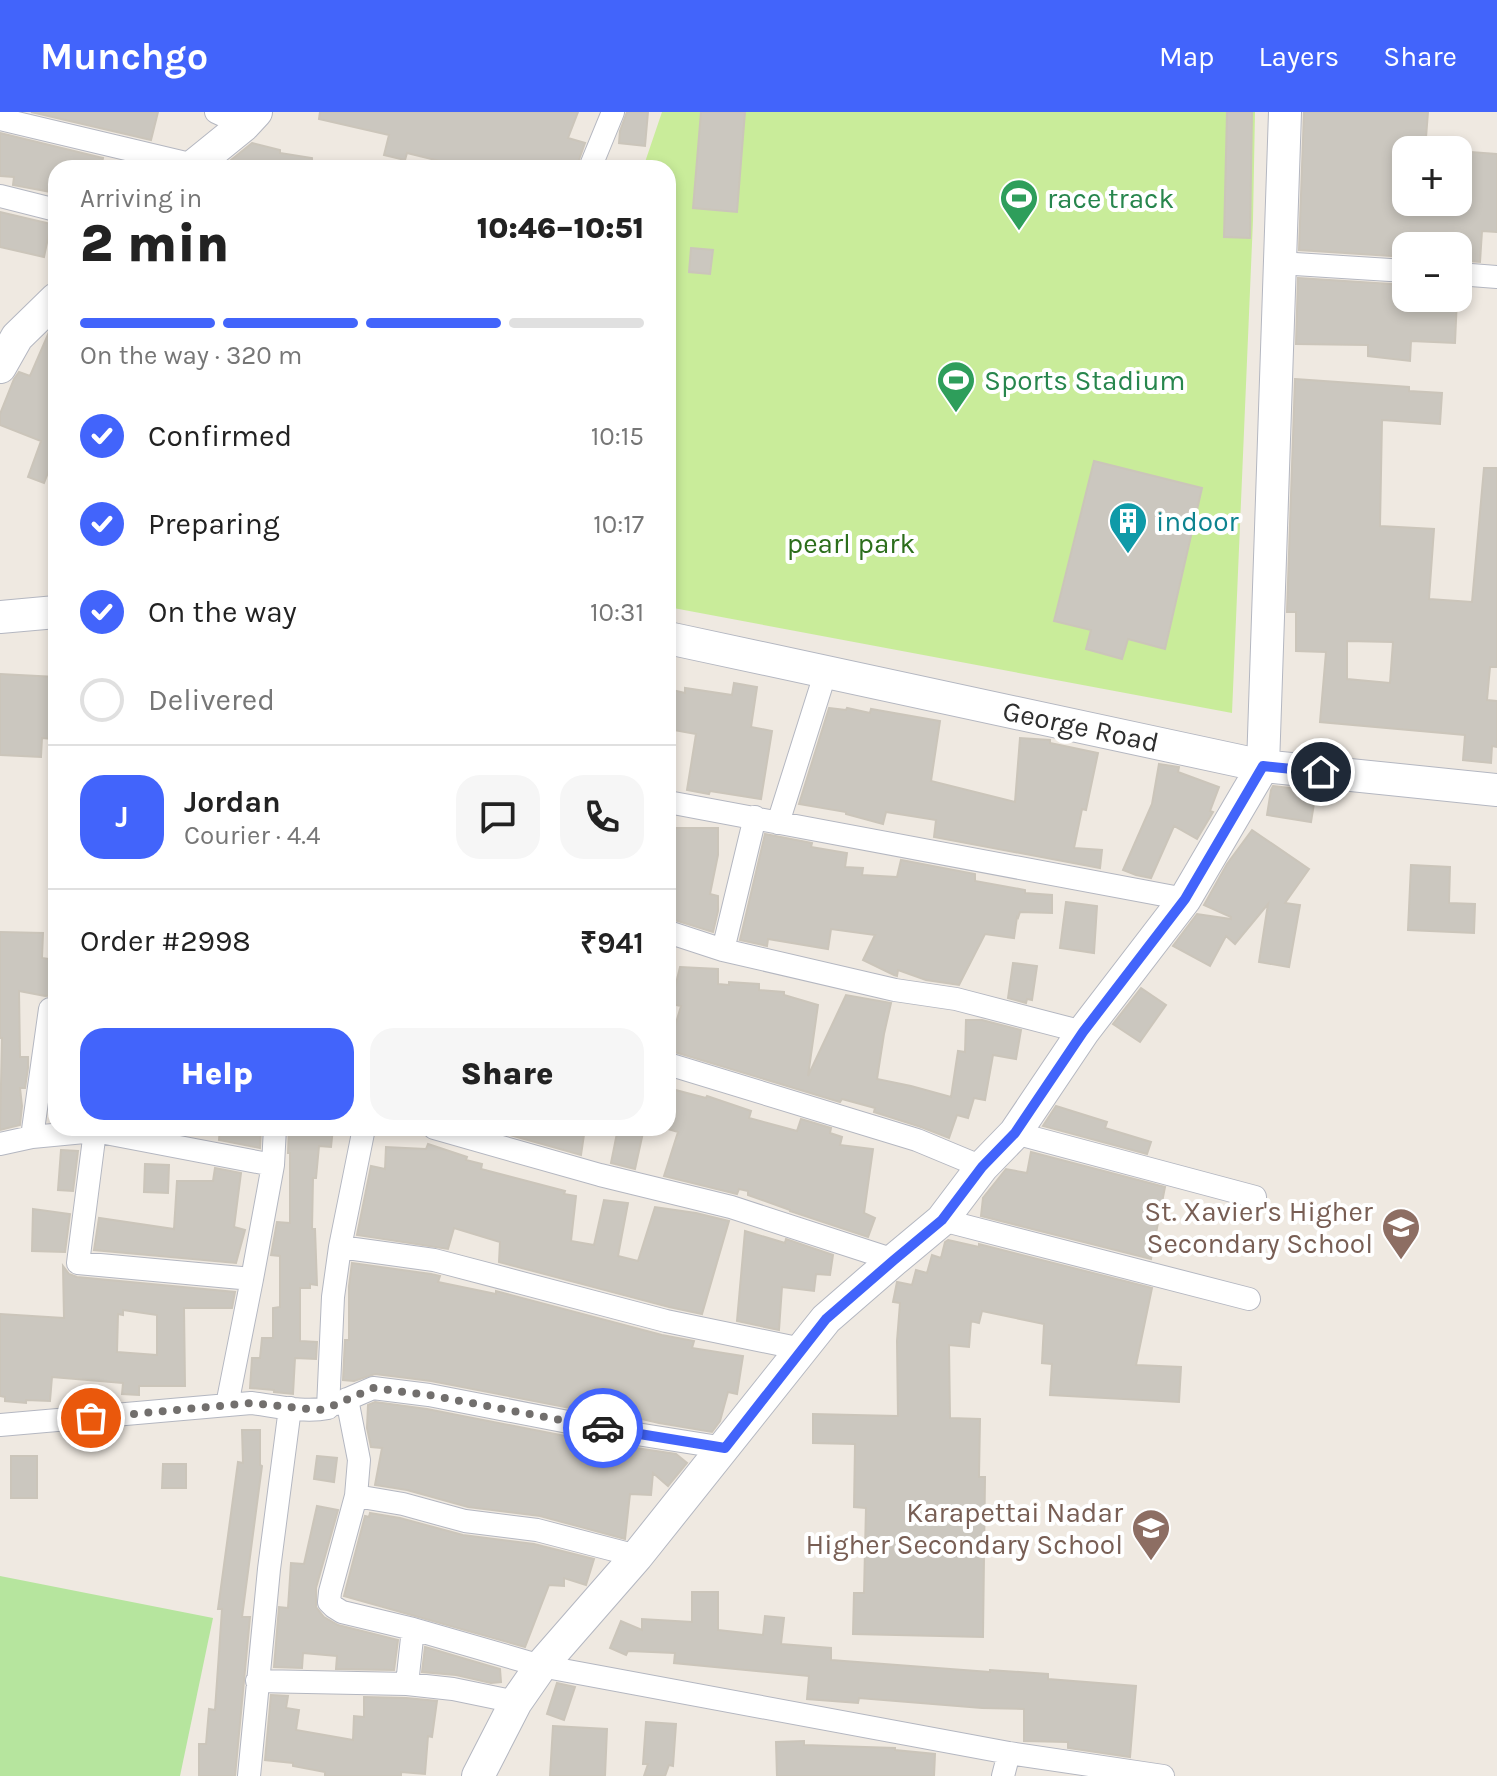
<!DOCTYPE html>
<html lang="en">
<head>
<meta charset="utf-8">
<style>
  body { margin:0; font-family:Karla,sans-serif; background:#f6f6f6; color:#222; height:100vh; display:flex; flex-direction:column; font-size:30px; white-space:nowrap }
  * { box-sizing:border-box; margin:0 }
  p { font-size:26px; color:#767676 }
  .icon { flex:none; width:44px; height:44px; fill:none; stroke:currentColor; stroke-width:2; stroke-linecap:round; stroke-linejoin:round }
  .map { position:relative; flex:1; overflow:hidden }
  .side { position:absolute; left:48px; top:48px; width:628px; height:976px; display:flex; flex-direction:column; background:#fff; border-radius:24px; box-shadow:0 4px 12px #0003 }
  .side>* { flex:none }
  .controls { position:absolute; left:1392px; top:24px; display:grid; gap:16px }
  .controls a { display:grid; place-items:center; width:80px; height:80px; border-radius:16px; background:#fff; box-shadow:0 4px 12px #0003; font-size:40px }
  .pin { position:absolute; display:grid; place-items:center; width:68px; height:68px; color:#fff; margin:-34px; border:4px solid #fff; border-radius:50%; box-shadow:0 2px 8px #0007 }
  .courier { position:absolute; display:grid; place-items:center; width:80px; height:80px; margin:-40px; border:6px solid #4264fb; border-radius:50%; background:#fff; color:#222; box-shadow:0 2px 10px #0007 }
  .summary em { font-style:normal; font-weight:800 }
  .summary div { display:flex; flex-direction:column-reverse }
  .summary { display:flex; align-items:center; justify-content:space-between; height:136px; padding:0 32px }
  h1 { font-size:52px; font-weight:800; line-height:60px }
  .bar { display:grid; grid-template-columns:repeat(4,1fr); gap:12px 8px; align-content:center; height:96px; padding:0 32px }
  .bar i { height:10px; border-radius:6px; background:#e0e0e0 }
  .bar .current { background:#4264fb }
  .bar p { grid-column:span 4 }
  .line { display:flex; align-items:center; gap:20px; padding:0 32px; border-top:2px solid #e0e0e0 }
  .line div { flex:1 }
  .round { display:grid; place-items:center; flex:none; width:84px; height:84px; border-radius:24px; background:#f6f6f6 }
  ol { padding:0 32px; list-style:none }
  li { display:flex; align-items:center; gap:24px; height:88px }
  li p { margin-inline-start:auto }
  li .icon { padding:8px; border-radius:50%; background:#4264fb; color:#fff; stroke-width:4 }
  li:last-child { color:#767676 }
  li i { width:44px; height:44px; border:4px solid #e0e0e0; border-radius:50% }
  .primary-button { display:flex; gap:16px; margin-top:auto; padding:16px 32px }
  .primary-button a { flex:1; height:92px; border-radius:24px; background:#4264fb; color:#fff; font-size:32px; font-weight:800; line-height:92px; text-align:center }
  .primary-button a+a { background:#f6f6f6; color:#222 }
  header { display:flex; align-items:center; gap:48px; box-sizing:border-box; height:112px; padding:0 40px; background:#4264fb; color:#fff }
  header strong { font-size:38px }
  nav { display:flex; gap:44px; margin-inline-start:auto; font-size:28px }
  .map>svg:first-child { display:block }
  .green { fill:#b6e59e }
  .pitch { fill:#c9ec9a }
  .building { fill:#cbc7bf; stroke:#cbc5ba; stroke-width:2; fill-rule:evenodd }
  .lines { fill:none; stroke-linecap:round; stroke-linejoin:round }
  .street-casing { stroke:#b4b7c1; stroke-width:24 }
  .secondary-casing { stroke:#b4b7c1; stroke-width:34 }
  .street { stroke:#fff; stroke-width:22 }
  .secondary { stroke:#fff; stroke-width:32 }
  .done { stroke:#726f6d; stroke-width:8; stroke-dasharray:0 14.4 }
  .route { stroke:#4264fb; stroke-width:10 }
  .labels { text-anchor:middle; stroke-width:8; stroke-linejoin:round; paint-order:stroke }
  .leisure-label { font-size:28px; fill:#27864d; stroke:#fff; text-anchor:start }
  .culture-label { font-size:28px; fill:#0d838f; stroke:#fff; text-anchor:start }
  .park-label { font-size:28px; fill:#2c6e1b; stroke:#fff }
  .street-label { font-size:28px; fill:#2e2e2e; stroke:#fff }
  .education-label { font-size:28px; fill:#785e54; stroke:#fff; text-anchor:end }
</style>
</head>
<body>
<header>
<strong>Munchgo</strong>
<nav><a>Map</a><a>Layers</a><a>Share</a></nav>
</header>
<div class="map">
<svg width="1497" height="1664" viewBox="0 0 1497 1664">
  <rect width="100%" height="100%" fill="#efe9e1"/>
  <path class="green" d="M 0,1464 L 213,1506 L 180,1664 L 0,1664 Z"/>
  <path class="pitch" d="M 662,0 L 1255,0 L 1253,108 L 1232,601 L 668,495 L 668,56 L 643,56 Z"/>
  <path class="building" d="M 31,0 L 158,0 L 151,28 Z
    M 320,0 L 578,0 L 568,26 L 585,31 L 576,56 L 468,56 L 407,41 L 405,48 L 384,43 L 389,23 L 319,7 Z
    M 627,0 L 648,0 L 645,34 L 619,31 L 620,19 Z
    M 701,0 L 745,0 L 737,100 L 693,96 Z
    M 1227,0 L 1252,0 L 1250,126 L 1224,125 Z
    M 1304,0 L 1428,0 L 1425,38 L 1406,38 L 1406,90 L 1458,90 L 1458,39 L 1497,42 L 1497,120 L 1482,119 L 1480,150 L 1458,148 L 1458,134 L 1406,134 L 1406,145 L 1299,138 Z
    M 0,21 L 103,46 L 101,56 L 56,56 L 56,81 L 13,73 L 14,65 L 0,64 Z
    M 252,31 L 280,38 L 280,41 L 312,46 L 312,56 L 230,56 L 231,48 Z
    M 0,100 L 51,112 L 44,145 L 0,135 Z
    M 691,136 L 713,138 L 710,162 L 689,160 Z
    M 1298,166 L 1406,173 L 1406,186 L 1457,186 L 1455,231 L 1411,229 L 1410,249 L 1368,244 L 1368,233 L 1296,232 Z
    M 56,214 L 56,340 L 44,371 L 28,365 L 41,329 L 0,313 L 0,302 L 14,267 L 19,260 L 30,264 L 49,220 Z
    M 1295,267 L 1409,275 L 1409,279 L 1442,281 L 1440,312 L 1382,308 L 1380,414 L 1434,417 L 1429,487 L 1472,490 L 1484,356 L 1497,356 L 1497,555 L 1490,555 L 1487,588 L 1497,589 L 1497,635 L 1492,634 L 1491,651 L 1463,648 L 1465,623 L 1320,610 L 1326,540 L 1296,539 L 1296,500 L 1287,500 ZM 1347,529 L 1393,530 L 1390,571 L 1347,567 Z
    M 1094,349 L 1202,376 L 1165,537 L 1128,527 L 1122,547 L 1086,537 L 1091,518 L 1054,509 Z
    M 0,562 L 56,565 L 56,612 L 53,612 L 52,627 L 42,626 L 41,645 L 0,643 Z
    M 734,571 L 757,575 L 751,615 L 772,619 L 761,687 L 710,679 L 709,682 L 687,678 L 696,622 L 668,617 L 668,577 L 685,581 L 685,576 L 732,583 Z
    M 829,596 L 846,598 L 847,596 L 870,601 L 871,597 L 940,609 L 931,669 L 1015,690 L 1020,626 L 1050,628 L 1050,631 L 1098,641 L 1086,698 L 1082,697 L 1074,736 L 1102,738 L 1100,756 L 934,725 L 936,708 L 886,700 L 883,712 L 846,702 L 846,700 L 799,692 Z
    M 1159,652 L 1179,655 L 1178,660 L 1219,675 L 1210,699 L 1213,700 L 1197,727 L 1174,714 L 1151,766 L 1136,763 L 1123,758 L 1152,692 Z
    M 1273,674 L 1316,679 L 1311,710 L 1267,703 L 1271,678 Z
    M 668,716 L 718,716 L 718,743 L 710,782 L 718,784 L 718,799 L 713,820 L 668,806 Z
    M 1252,718 L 1309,757 L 1285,791 L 1300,793 L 1289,855 L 1259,850 L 1268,792 L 1235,832 L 1226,824 L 1210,854 L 1173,834 L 1197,802 L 1231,807 L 1231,805 L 1204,793 L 1227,752 Z
    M 765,722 L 812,731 L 811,735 L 847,741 L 845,755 L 863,756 L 862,763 L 897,765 L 901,748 L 975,762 L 975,769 L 1025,778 L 1025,781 L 1052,783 L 1052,801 L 1020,800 L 1018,806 L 1017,805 L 1014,826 L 985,822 L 959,873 L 926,868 L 898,858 L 897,864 L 894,863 L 863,848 L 875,823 L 831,817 L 828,837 L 768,827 L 767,834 L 740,828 Z
    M 1411,753 L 1450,755 L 1449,791 L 1475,792 L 1474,821 L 1408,818 Z
    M 1066,790 L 1097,794 L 1094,841 L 1060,836 Z
    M 0,820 L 43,821 L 42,846 L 56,848 L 56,883 L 45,884 L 19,879 L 20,945 L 28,945 L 28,956 L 25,976 L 20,976 L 22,994 L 20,1013 L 0,1018 L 2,926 L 0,926 Z
    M 1013,851 L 1037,854 L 1032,888 L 1027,887 L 1026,891 L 1008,886 Z
    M 680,855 L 718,857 L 718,872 L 729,873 L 729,870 L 759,872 L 759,878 L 784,880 L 784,883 L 818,893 L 808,964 L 846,883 L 891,891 L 884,922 L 877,967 L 911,974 L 951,985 L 958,939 L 965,940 L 966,908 L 982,908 L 1021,918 L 1016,947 L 993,943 L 985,988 L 974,986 L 968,1006 L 957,1003 L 949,1026 L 921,1015 L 874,1000 L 875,996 L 842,987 L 840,990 L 668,938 L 681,894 L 671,892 Z
    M 1141,876 L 1166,893 L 1140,930 L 1113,912 Z
    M 668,976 L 706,986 L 707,984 L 751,999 L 749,1006 L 797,1019 L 801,1007 L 831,1016 L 830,1021 L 842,1025 L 840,1033 L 873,1037 L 864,1101 L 875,1106 L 868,1125 L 790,1099 L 790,1098 L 748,1083 L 748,1079 L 739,1077 L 737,1082 L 664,1064 L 678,1020 L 668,1017 Z
    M 1056,994 L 1107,1010 L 1105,1016 L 1151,1030 L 1147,1042 L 1043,1014 Z
    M 220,1016 L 261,1016 L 260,1036 L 219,1028 Z
    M 289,1016 L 333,1016 L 331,1035 L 319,1034 L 316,1066 L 313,1066 L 312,1117 L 315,1117 L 317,1173 L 310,1172 L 310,1176 L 300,1176 L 300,1229 L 317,1230 L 316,1247 L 295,1246 L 293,1282 L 274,1280 L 274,1278 L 250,1276 L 252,1246 L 260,1246 L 262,1226 L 273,1226 L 273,1196 L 280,1195 L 280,1144 L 271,1143 L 277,1110 L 290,1111 L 290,1041 L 288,1041 Z
    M 492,1016 L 585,1016 L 581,1043 L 492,1018 Z
    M 618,1016 L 644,1016 L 635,1057 L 611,1051 Z
    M 428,1032 L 467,1045 L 466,1048 L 482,1052 L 481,1057 L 565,1079 L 564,1082 L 576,1084 L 571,1129 L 594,1133 L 604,1088 L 628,1091 L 618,1144 L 638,1149 L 655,1095 L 696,1101 L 729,1109 L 702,1202 L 669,1195 L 499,1150 L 500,1130 L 454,1116 L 448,1137 L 357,1123 L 371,1054 L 385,1057 L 386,1035 L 426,1037 Z
    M 61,1038 L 78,1039 L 73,1079 L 58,1078 Z
    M 1031,1040 L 1165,1075 L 1151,1147 L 981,1104 L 983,1086 L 1006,1057 L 1027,1061 Z
    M 145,1052 L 169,1053 L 168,1081 L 144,1080 Z
    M 215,1056 L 241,1061 L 234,1115 L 245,1118 L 236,1151 L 94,1138 L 99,1106 L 174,1117 L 177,1069 L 213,1069 Z
    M 33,1097 L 70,1102 L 65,1140 L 32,1139 Z
    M 745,1119 L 785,1131 L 786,1127 L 833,1143 L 830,1163 L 816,1162 L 814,1179 L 782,1175 L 779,1218 L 737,1209 Z
    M 948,1128 L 979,1135 L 979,1132 L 1152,1176 L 1136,1253 L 1181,1255 L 1179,1290 L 1050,1283 L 1052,1252 L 1042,1251 L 1044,1212 L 982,1199 L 979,1211 L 971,1209 L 969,1235 L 949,1233 L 950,1306 L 980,1307 L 979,1365 L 985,1365 L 983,1525 L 853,1522 L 854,1481 L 864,1481 L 866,1396 L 854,1395 L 855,1332 L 813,1331 L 813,1302 L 898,1304 L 897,1229 L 900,1191 L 893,1190 L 897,1170 L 912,1173 L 916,1158 L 927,1161 L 932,1143 L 941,1146 L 945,1130 Z
    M 352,1151 L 431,1162 L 440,1164 L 438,1170 L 496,1182 L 496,1179 L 662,1223 L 694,1229 L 692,1236 L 743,1244 L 737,1282 L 728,1280 L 720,1309 L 712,1320 L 659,1311 L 629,1304 L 633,1307 L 601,1302 L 431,1269 L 375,1262 L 354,1269 L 343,1268 L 345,1228 L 349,1228 L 349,1174 Z
    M 63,1154 L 69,1162 L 77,1165 L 235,1180 L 232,1196 L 184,1196 L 185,1274 L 139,1274 L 139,1283 L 122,1282 L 123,1271 L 52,1265 L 50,1289 L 26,1288 L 26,1291 L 5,1289 L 5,1285 L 0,1284 L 0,1202 L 64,1206 ZM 123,1198 L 157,1203 L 157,1243 L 117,1240 L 118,1202 L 123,1203 Z
    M 375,1290 L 427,1297 L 596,1330 L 676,1342 L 687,1351 L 668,1374 L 653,1361 L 651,1383 L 630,1382 L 625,1427 L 540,1404 L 468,1395 L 407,1378 L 375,1373 L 382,1336 L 371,1335 L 367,1316 L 368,1293 Z
    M 242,1318 L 260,1318 L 260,1353 L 262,1354 L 242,1505 L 250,1505 L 235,1664 L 199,1664 L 199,1632 L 206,1632 L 209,1597 L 215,1598 L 222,1497 L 218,1497 L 238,1350 L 243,1351 Z
    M 11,1344 L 37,1344 L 37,1386 L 11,1386 Z
    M 317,1344 L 337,1346 L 334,1370 L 314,1367 Z
    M 163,1352 L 186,1352 L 186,1376 L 162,1376 Z
    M 317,1394 L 338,1398 L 316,1476 L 316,1495 L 324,1505 L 338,1513 L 398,1528 L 394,1558 L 336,1557 L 337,1544 L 303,1541 L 302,1556 L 274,1555 L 279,1495 L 288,1496 L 291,1451 L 304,1452 Z
    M 370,1401 L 400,1406 L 463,1423 L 534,1432 L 594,1447 L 586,1473 L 564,1466 L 564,1474 L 549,1473 L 525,1535 L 344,1484 L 365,1404 L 369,1405 Z
    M 692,1480 L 718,1480 L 718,1518 L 763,1523 L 765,1504 L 784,1506 L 781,1532 L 831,1536 L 831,1548 L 990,1560 L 990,1558 L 1048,1562 L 1048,1567 L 1136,1574 L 1130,1645 L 1068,1636 L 1068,1630 L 1024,1629 L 1024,1597 L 982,1596 L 859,1586 L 858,1591 L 807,1587 L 809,1564 L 674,1551 L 675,1541 L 628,1539 L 626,1543 L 610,1536 L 621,1509 L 642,1518 L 642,1507 L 692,1510 Z
    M 425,1535 L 500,1557 L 501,1570 L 491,1571 L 456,1563 L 422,1560 Z
    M 557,1571 L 575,1575 L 564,1608 L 547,1602 Z
    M 271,1583 L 288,1584 L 286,1596 L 299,1598 L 296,1618 L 353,1628 L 354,1604 L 364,1605 L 364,1585 L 406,1586 L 437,1589 L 432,1625 L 428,1624 L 425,1662 L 401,1660 L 401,1664 L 325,1664 L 325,1660 L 293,1654 L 293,1651 L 265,1648 Z
    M 646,1610 L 676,1612 L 673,1654 L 669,1653 L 665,1664 L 644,1664 L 648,1652 L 643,1652 Z
    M 553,1614 L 607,1617 L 605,1664 L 550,1664 Z
    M 804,1629 L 804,1633 L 895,1636 L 895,1638 L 935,1642 L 934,1664 L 777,1664 L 776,1630 Z"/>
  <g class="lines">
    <defs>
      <path id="street" d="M 216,0 L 244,13
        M 0,7 L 194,53
        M 590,56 L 613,0
        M 0,84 L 56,98
        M 1279,151 L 1406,159
        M 1458,162 L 1497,165
        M 668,690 L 1185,787
        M 778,711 L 826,559
        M 668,820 L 723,838 L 895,878 L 956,887 L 1083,920
        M 723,838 L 755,705
        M 668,952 L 917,1028 L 982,1055
        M 434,1016 L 600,1063 L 731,1095 L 894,1148
        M 95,1019 L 273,1053
        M 1015,1021 L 1255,1085
        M 32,1025 L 50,897 L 56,897
        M 0,1032 L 32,1025 L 95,1019 L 78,1151 L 252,1167 L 273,1053 L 275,1016
        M 942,1108 L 1249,1187
        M 340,1135 L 434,1148 L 666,1209 L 802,1237
        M 347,1287 L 359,1348 L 356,1384 L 330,1480 L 329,1490 L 334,1495 L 342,1500 L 413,1517 L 541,1554 L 1009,1641 L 1163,1664
        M 336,1292 L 373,1276 L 429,1283 L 599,1316 L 725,1336
        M 227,1293 L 252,1167
        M 0,1313 L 251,1291 C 276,1294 304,1301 328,1296 L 333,1185 L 340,1135 L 364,1016
        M 356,1384 L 403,1392 L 465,1409 L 537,1418 L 637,1444
        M 257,1569 L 407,1572 L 453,1577 L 516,1590
        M 407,1572 L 413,1517
        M 249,1664 L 269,1457 L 290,1296
        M 1003,1664 L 1009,1641"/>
      <path id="secondary" d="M 191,56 L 244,13 L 256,0
        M 0,255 L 17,225 L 56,187
        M 0,505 L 56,500
        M 668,526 L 1263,654 L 1497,678
        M 478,1664 L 516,1590 L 541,1554 L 637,1444 L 826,1207 L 894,1148 L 942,1108 L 982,1055 L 1015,1021 L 1083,920 L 1185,787 L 1263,654 L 1285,0"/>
    </defs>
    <use href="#street" class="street-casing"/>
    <use href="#secondary" class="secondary-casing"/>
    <use href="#street" class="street"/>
    <use href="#secondary" class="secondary"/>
  </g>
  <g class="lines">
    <path class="done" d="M 91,1306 L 251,1291 L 319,1298 L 328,1296 L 373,1276 L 429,1283 L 603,1316"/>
    <path class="route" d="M 603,1316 L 725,1336 L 826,1207 L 894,1148 L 942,1108 L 982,1055 L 1015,1021 L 1083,920 L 1185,787 L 1263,654 L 1321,660"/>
  </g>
  <defs>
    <symbol id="stadium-pin" viewBox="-11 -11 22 30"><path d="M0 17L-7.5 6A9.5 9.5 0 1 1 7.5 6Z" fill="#2e9e5b" stroke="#fff"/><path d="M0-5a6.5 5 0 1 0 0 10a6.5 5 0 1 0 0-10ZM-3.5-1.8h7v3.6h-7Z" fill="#fff"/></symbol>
    <symbol id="building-pin" viewBox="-11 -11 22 30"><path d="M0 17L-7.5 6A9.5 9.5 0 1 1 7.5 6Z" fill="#0f9aa8" stroke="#fff"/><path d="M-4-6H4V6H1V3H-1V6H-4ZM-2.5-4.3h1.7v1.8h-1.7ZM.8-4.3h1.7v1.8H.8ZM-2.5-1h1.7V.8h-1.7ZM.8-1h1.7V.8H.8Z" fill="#fff"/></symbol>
    <symbol id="school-pin" viewBox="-11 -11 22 30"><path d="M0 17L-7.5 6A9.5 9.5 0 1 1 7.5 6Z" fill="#8d6e63" stroke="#fff"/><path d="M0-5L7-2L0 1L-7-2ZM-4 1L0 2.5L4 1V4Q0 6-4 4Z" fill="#fff"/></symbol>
  </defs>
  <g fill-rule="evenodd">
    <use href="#stadium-pin" x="997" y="64" width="44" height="60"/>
    <use href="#stadium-pin" x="934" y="246" width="44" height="60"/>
    <use href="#building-pin" x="1106" y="387" width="44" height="60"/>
    <use href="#school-pin" x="1379" y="1093" width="44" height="60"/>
    <use href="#school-pin" x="1129" y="1394" width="44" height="60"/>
  </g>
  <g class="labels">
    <g class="leisure-label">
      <text x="1047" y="96">race track</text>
      <text x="984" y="278">Sports Stadium</text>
    </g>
    <g class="culture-label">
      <text x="1156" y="419">indoor</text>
    </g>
    <g class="park-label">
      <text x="851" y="441">pearl park</text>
    </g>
    <g class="street-label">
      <text transform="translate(1081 614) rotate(12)" y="10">George Road</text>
    </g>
    <g class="education-label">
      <text x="1373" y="1109">St. Xavier's Higher<tspan x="1373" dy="32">Secondary School</tspan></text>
      <text x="1123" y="1410">Karapettai Nadar<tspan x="1123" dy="32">Higher Secondary School</tspan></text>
    </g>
  </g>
</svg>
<div class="controls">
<a>+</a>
<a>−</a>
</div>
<div class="pin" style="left:91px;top:1306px;background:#ea580c"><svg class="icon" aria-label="bag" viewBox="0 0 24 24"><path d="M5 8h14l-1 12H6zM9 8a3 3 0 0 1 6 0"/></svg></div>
<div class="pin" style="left:1321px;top:660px;background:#1f2937"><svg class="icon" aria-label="home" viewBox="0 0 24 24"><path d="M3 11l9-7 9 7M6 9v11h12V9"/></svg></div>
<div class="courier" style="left:603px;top:1316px"><svg class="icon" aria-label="car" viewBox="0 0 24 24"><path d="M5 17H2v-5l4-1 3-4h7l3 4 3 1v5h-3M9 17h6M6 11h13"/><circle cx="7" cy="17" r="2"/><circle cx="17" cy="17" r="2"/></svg></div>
<section class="side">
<div class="summary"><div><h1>2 min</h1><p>Arriving in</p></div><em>10:46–10:51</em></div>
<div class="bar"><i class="current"></i><i class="current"></i><i class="current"></i><i></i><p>On the way · 320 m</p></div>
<ol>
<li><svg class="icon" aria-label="check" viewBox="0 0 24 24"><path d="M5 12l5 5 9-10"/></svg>Confirmed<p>10:15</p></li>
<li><svg class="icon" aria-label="check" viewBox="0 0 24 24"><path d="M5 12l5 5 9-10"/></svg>Preparing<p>10:17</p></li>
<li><svg class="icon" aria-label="check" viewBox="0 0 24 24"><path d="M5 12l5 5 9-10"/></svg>On the way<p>10:31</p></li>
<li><i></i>Delivered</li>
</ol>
<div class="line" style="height:144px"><b class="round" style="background:#4264fb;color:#fff">J</b><div><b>Jordan</b><p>Courier · 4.4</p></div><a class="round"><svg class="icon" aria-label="chat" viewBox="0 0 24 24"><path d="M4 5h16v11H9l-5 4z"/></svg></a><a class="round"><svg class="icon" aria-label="phone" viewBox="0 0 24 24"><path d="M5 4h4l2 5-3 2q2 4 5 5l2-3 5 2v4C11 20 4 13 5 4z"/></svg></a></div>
<div class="line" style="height:104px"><div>Order #2998</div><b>₹941</b></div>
<div class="primary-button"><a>Help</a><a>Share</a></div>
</section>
</div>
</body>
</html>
